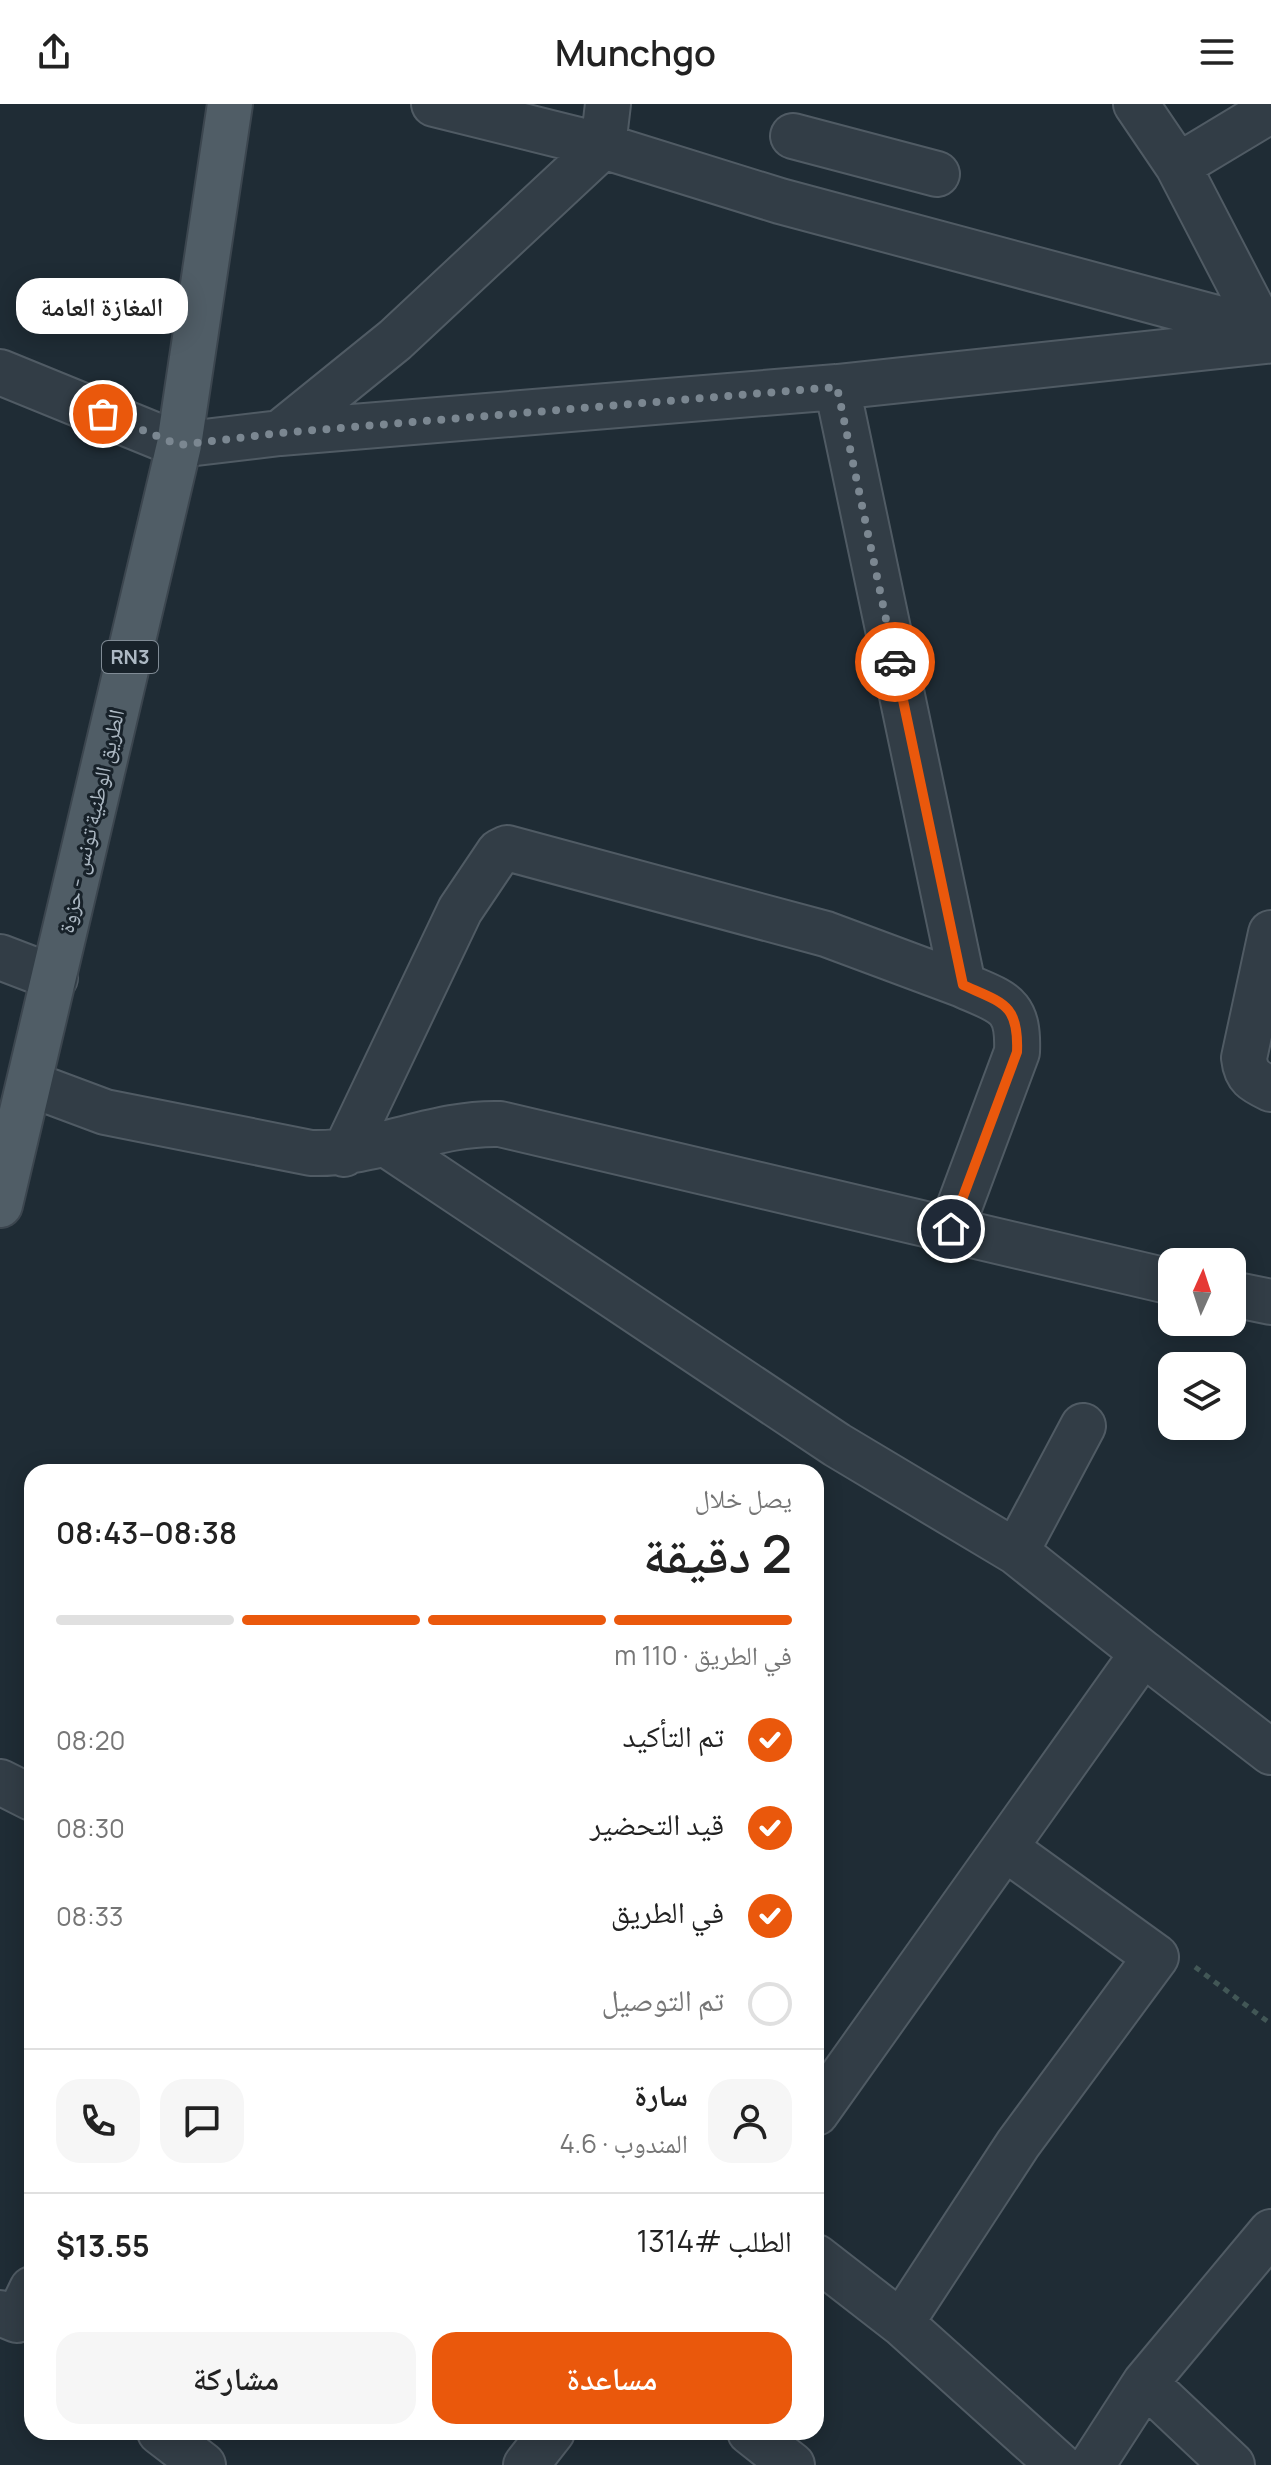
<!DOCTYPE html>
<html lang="ar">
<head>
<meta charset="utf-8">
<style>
  body { margin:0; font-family:Manrope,"Noto Naskh Arabic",sans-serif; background:#f6f6f6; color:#222; direction:rtl; height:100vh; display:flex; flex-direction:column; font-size:30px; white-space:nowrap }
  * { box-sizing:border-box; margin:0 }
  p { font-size:26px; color:#767676 }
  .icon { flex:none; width:44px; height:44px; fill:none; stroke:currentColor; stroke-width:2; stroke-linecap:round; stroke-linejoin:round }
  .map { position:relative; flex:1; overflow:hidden; direction:ltr }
  .panel { position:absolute; left:24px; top:1360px; width:800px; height:976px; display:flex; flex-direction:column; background:#fff; border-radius:24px; box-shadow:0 4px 20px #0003; direction:rtl }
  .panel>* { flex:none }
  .needle { width:52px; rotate:3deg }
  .buttons { position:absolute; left:1158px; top:1144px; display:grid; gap:16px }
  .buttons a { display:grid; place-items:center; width:88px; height:88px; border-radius:16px; background:#fff; box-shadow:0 4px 20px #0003; font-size:40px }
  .pin { position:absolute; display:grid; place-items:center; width:68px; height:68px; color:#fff; margin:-34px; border:4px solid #fff; border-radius:50%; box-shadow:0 2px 8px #0007 }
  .courier { position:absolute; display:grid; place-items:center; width:80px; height:80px; margin:-40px; border:6px solid #ea580c; border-radius:50%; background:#fff; color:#222; box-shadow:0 2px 10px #0007 }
  .bubble { position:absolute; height:56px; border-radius:24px; background:#fff; box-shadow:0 4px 20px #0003; font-size:26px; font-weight:600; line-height:56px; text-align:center; direction:rtl }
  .head em { font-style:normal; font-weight:600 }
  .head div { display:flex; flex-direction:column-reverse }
  .head { display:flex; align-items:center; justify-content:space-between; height:136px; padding:0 32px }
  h1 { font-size:52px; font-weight:600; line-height:60px }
  .bar { display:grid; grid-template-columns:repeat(4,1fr); gap:12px 8px; align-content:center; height:96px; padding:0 32px }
  .bar i { height:10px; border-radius:6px; background:#e0e0e0 }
  .bar .current { background:#ea580c }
  .bar p { grid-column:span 4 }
  .line { display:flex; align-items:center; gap:20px; padding:0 32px; border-top:2px solid #e0e0e0 }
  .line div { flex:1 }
  .round { display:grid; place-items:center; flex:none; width:84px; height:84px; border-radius:24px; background:#f6f6f6 }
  ol { padding:0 32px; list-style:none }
  li { display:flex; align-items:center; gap:24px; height:88px }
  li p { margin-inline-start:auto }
  li .icon { padding:8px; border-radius:50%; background:#ea580c; color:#fff; stroke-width:4 }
  li:last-child { color:#767676 }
  li i { width:44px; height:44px; border:4px solid #e0e0e0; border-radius:50% }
  .primary-button { display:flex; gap:16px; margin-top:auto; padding:16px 32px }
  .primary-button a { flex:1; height:92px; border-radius:24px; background:#ea580c; color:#fff; font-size:32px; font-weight:600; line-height:92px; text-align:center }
  .primary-button a+a { background:#f6f6f6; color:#222 }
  header { display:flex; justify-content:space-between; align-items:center; height:104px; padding:0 32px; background:#fff; font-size:36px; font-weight:600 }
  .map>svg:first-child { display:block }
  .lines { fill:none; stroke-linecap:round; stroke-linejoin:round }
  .minor-casing { stroke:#505b64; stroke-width:48 }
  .major-casing { stroke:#3c464f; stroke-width:48 }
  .path { stroke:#425756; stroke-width:5; stroke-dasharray:6 6; stroke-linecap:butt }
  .minor { stroke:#323d46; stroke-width:44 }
  .major { stroke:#505d66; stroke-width:44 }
  .done { stroke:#7b8791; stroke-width:8; stroke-dasharray:0 14.4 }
  .route { stroke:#ea580c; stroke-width:10 }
  .labels { text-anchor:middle; stroke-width:6; stroke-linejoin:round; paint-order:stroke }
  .shield { fill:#18222a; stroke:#808b95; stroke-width:2 }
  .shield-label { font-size:20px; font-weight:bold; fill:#acb8c3 }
  .street-label { font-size:22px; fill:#acb8c3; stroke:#18222a }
</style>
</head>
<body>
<header><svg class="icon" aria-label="menu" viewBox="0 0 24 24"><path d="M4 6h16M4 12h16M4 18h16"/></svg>Munchgo<svg class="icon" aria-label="share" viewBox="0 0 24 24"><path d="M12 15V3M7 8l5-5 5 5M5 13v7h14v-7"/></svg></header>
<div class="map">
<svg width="1271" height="2361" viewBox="0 0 1271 2361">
  <rect width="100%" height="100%" fill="#1f2c35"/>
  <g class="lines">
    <defs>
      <path id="minor" d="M 434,0 L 603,42 L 608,0
        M 1136,0 L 1178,62 L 1271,6
        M 793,32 L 937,70
        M 1178,62 L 1261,222
        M 0,268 L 179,341 L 280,329 L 395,236 L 603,42 L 780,97 L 1220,215 L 1271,224
        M 837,283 L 963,881 C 1003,899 1019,899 1017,948 L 951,1125
        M 280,329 L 837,283 L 1266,237
        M 1271,829 L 1244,954 C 1246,973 1254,977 1271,985
        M 0,853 L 55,874
        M 30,980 L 105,1008 L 311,1049 C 376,1051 435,1018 500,1020 L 1172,1178
        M 386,1040 L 837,1341 L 1016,1448 L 1143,1549 L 816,2009
        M 344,1050 L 460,806 L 499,748 L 507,744 L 826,830 L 963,881
        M 1232,1190 L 1271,1198
        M 1016,1448 L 1083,1322
        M 1143,1549 L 1271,1648
        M 0,1678 L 32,1694
        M 816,2153 L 901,2219 L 1059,2361
        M 0,2209 L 17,2216 L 32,2185
        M 901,2219 L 1018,2040 L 1156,1853 L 1005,1744
        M 1145,2279 L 1232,2361
        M 160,2328 L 203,2361
        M 750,2328 L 792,2361
        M 526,2361 L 552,2328
        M 1092,2361 L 1145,2279 L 1271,2128"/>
      <path id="major" d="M 0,1101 L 179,341 L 230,0"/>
    </defs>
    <use href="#minor" class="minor-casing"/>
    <use href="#major" class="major-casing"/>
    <path class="path" d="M 1195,1863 L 1271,1920"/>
    <use href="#minor" class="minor"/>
    <use href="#major" class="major"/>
  </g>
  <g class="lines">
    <path class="done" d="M 103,310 L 179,341 L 280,329 L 837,283 L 895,558"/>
    <path class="route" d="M 895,558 L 963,881 C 1003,899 1019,900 1017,948 L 951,1125"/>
  </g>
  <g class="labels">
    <rect class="shield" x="102" y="537" width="56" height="32" rx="6"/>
    <g class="shield-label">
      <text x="130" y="560">RN3</text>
    </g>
    <g class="street-label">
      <text transform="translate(91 717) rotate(-77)" y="8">الطريق الوطنية تونس - حزوة</text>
    </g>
  </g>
</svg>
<div class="buttons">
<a><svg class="needle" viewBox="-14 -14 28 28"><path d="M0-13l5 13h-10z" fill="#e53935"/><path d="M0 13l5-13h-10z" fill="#767676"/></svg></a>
<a><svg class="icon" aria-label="layers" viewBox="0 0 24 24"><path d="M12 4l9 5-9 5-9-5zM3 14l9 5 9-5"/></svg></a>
</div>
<div class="pin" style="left:103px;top:310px;background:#ea580c"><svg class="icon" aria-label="bag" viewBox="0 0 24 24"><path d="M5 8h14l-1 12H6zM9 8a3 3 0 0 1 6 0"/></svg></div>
<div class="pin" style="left:951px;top:1125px;background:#1f2937"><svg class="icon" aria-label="home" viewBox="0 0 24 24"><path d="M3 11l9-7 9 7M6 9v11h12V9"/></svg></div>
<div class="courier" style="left:895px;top:558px"><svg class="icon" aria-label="car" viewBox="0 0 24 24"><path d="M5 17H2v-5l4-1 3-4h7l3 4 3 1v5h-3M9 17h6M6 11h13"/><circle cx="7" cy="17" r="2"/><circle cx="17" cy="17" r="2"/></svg></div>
<div class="bubble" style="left:16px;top:174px;width:172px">المغازة العامة</div>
<section class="panel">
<div class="head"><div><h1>2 دقيقة</h1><p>يصل خلال</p></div><em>08:38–08:43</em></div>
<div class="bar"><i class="current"></i><i class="current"></i><i class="current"></i><i></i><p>في الطريق · 110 m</p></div>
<ol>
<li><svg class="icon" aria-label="check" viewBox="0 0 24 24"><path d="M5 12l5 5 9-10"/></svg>تم التأكيد<p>08:20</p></li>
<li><svg class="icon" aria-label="check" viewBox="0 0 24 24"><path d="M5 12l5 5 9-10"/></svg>قيد التحضير<p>08:30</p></li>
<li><svg class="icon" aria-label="check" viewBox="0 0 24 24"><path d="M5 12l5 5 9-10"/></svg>في الطريق<p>08:33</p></li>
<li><i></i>تم التوصيل</li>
</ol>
<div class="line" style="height:144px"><a class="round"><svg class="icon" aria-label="person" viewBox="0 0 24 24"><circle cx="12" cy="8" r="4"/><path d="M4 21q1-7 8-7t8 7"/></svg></a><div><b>سارة</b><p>المندوب · 4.6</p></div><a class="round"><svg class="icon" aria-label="chat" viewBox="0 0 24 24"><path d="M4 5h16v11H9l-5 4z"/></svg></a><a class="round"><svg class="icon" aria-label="phone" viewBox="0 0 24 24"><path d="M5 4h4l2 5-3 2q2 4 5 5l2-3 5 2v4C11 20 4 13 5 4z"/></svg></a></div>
<div class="line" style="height:104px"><div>الطلب #1314</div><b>$13.55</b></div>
<div class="primary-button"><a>مساعدة</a><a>مشاركة</a></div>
</section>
</div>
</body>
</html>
